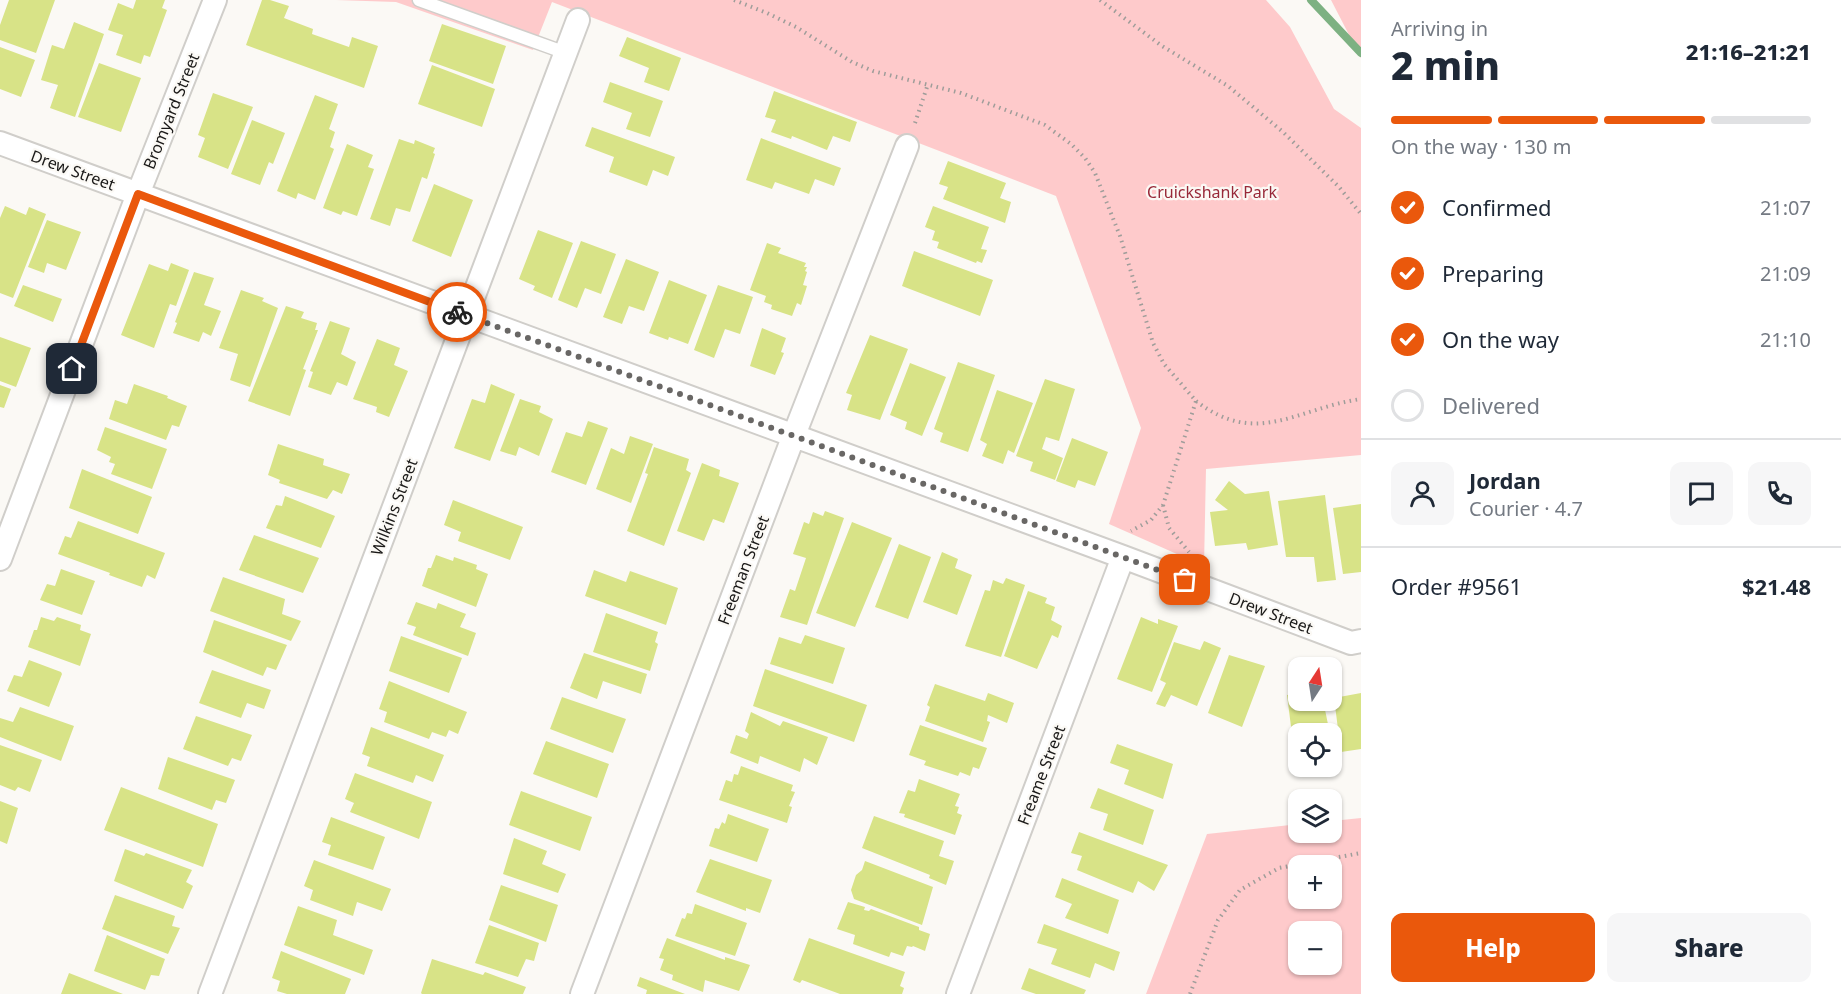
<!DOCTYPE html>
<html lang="en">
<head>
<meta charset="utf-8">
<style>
  body { margin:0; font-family:"Noto Sans",sans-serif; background:#f6f6f7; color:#1f2937; height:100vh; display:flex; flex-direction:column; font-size:22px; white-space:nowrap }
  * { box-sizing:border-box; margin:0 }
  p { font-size:20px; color:#747a83 }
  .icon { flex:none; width:33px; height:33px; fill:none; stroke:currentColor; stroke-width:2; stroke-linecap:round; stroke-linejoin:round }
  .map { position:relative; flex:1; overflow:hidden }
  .details { display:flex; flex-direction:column; background:#fff; width:480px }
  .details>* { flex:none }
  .needle { width:39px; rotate:12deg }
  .controls { position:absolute; left:1288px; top:657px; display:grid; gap:12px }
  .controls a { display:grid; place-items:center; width:54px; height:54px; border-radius:12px; background:#fff; box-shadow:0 2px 4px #0004; font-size:30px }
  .pin { position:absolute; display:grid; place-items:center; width:51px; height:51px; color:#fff; margin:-26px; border-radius:12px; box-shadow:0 3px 9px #0006 }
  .courier { position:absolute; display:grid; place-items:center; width:60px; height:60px; margin:-30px; border:4px solid #ea580c; border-radius:50%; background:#fff; color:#222; box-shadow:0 2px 8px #0007 }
  .head em { font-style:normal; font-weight:800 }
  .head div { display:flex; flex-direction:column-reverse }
  .head { display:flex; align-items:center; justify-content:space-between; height:102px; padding:0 30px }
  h1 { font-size:39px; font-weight:800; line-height:45px }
  .bar { display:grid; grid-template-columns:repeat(4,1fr); gap:9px 6px; align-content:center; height:72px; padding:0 30px }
  .bar i { height:8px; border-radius:4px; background:#e0e1e3 }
  .bar .active { background:#ea580c }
  .bar p { grid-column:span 4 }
  .line { display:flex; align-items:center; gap:15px; padding:0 30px; border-top:2px solid #e0e1e3 }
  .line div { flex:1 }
  .round { display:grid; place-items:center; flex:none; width:63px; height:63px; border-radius:12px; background:#f6f6f7 }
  ol { padding:0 30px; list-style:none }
  li { display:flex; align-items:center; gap:18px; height:66px }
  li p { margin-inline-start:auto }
  li .icon { padding:6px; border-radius:50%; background:#ea580c; color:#fff; stroke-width:4 }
  li:last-child { color:#747a83 }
  li i { width:33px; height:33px; border:3px solid #e0e1e3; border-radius:50% }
  .primary-button { display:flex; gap:12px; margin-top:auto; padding:12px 30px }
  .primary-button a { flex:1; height:69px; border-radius:12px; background:#ea580c; color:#fff; font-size:24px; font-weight:800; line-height:69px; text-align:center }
  .primary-button a+a { background:#f6f6f7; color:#1f2937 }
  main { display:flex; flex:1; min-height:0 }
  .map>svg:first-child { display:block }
  .green { fill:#fecacb; fill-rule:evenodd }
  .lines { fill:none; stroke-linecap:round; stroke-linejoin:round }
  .stream { stroke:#7db182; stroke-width:8 }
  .building { fill:#d8e387 }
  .lane-casing { stroke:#d0ceca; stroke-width:15 }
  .street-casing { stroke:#d0ceca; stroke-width:26 }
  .path { stroke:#9f9d9a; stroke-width:4; stroke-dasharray:1.5 4.5; stroke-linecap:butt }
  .lane { stroke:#fff; stroke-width:12 }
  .street { stroke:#fff; stroke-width:22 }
  .done { stroke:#696765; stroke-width:6; stroke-dasharray:0 10.8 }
  .route { stroke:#ea580c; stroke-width:8 }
  .labels { text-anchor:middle; stroke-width:4.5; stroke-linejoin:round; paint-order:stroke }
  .street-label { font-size:16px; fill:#1a1918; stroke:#fbf9f5 }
  .park-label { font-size:16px; fill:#982939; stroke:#fbf9f5 }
</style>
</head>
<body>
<main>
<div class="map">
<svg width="1361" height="994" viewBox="0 0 1361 994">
  <rect width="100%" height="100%" fill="#fbf9f5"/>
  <path class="green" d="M 336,0 L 1266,0 L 1290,27 L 1334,109 L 1361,128 L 1361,455 L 1206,469 L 1204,566 L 1109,524 L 1141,428 L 1056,196 L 552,2 L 533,50 L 396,2 Z
    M 1331,0 L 1361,0 L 1361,58 Z
    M 1361,818 L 1361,994 L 1146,994 L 1207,834 L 1299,824 L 1299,832 L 1332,832 L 1332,821 ZM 1299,866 L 1332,866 L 1332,898 L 1299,898 ZM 1299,932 L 1332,932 L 1332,964 L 1299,964 Z"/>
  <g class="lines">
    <path class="stream" d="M 1311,0 L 1361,53"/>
  </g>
  <path class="building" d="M 9,0 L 55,0 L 36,53 L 0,40 L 0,25 Z
    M 136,0 L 165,0 L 162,8 L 167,10 L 150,57 L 144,55 L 141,64 L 116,55 L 123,35 L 108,30 L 118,3 L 133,9 Z
    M 262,0 L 270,0 L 289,6 L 284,18 L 313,29 L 312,34 L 349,47 L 352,37 L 378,46 L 364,88 L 246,45 Z
    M 74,22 L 104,34 L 75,117 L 50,108 L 58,85 L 41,80 L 52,45 L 64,49 Z
    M 442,24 L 506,46 L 493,84 L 429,61 Z
    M 627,37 L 681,58 L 669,91 L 644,82 L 649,68 L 619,56 Z
    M 0,47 L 35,60 L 21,97 L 0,89 Z
    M 99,63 L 141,78 L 121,132 L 78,117 Z
    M 432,65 L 495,89 L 482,127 L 418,104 Z
    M 610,82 L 663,101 L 650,137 L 626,129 L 632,113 L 603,102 Z
    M 774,91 L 857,122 L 850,142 L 833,136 L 827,150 L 792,136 L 791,139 L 771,132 L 776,120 L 765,117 Z
    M 213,93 L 253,107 L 228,169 L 198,157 L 205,138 L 198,135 Z
    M 315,95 L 338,104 L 329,129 L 335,132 L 330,147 L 334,149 L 315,200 L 298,193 L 296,199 L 277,191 Z
    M 252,120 L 285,133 L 273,164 L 269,162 L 260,185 L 231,174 Z
    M 592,127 L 675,157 L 668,176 L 653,170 L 647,186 L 609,172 L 614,157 L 585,146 Z
    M 761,138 L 841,168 L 834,186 L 815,179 L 809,194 L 775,182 L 772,189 L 746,180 Z
    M 399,139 L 414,144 L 415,140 L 435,148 L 433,153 L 435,154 L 427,179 L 422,177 L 410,212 L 396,208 L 390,226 L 370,219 Z
    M 347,144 L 373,155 L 368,167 L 374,169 L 357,216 L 343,211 L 341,215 L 323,208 Z
    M 948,161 L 1006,183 L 1000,198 L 1011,202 L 1005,223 L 943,199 L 948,187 L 939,184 Z
    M 434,184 L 473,200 L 451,257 L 412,241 Z
    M 5,206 L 26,215 L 29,207 L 46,214 L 13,298 L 0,293 L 0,218 Z
    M 933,206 L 989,227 L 981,249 L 987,250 L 982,263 L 977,261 L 976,263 L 937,248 L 939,242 L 932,240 L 935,231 L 925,227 Z
    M 47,220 L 81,232 L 66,270 L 47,263 L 44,273 L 28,267 Z
    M 538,230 L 573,243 L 552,298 L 533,290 L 535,286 L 519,279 Z
    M 581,241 L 616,254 L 601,294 L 585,288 L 577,308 L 558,300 Z
    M 767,243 L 781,248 L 778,253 L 806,263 L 804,267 L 807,267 L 805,271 L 807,272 L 803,285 L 807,286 L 801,305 L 797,303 L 792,316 L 771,309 L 772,305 L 764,302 L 766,296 L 750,290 Z
    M 914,251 L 993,280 L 980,316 L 902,286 Z
    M 626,259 L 659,272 L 644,311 L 629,306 L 622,324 L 603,317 Z
    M 171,263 L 189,270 L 176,306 L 170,304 L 154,348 L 121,335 L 149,264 L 168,271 Z
    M 194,272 L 214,278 L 204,305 L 221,311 L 211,336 L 203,332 L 199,342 L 173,333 L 177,323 L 175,322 Z
    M 669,280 L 707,295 L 688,344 L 669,337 L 668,340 L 649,333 Z
    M 23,285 L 62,299 L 53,322 L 14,306 Z
    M 718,285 L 753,297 L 740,334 L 725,329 L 714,358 L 694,350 Z
    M 241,290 L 264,298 L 262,301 L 278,308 L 250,387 L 230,380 L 238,354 L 219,348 Z
    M 286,306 L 304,312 L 301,318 L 317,323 L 315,330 L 318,330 L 303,369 L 306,370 L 290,416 L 248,401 Z
    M 330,321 L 350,328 L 341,354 L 356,362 L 347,386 L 337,382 L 331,395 L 308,387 L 313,372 L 310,371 Z
    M 762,328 L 786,338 L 781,352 L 784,353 L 775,375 L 750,366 Z
    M 870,335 L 908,349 L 880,420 L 847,410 L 852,395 L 846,393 Z
    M 0,337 L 31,348 L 16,387 L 0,381 Z
    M 377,339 L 400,348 L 394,365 L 408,371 L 389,417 L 376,412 L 377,407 L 353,399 Z
    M 958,362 L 995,375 L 968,452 L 940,442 L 943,433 L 934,429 Z
    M 910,363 L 946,377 L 922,436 L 905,429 L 907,422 L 890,415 Z
    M 1045,379 L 1075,389 L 1059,441 L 1046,437 L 1042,449 L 1063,458 L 1055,480 L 1030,471 L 1033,462 L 1016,456 Z
    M 134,384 L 168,396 L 167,398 L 187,406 L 179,427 L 172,425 L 166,440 L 109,419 L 115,400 L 127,404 Z
    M 491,384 L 515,394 L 490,461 L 454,448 L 472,399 L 485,403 Z
    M 0,385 L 11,389 L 4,408 L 0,407 Z
    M 997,390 L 1033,403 L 1014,453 L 1008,450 L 1003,464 L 982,456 L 987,444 L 980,440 Z
    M 520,399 L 541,406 L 539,412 L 553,419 L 539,456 L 519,447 L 516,456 L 500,451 Z
    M 588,421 L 608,428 L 586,485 L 551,472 L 566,432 L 582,437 Z
    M 105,427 L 167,449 L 152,489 L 111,474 L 115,464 L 109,462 L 111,457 L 97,450 Z
    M 630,436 L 653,444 L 631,503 L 596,489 L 611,448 L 624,454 Z
    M 1072,438 L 1108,452 L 1095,486 L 1078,480 L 1075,488 L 1056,481 Z
    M 278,444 L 324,459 L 323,465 L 350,474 L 342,494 L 333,490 L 327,499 L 279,483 L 280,480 L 268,475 Z
    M 654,447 L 689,459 L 686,470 L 691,473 L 664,546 L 627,531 L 648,474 L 645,473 Z
    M 702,463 L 720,470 L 719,476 L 739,483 L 724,523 L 713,519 L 704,541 L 677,531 Z
    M 82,469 L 152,497 L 138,534 L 69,508 Z
    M 1229,481 L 1245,494 L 1269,491 L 1278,545 L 1248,550 L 1246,543 L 1215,546 L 1210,512 L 1228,510 L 1215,500 Z
    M 1325,495 L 1336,580 L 1317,582 L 1314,557 L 1286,557 L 1278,501 Z
    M 285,496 L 335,516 L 321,548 L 266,528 L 276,505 L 282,506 Z
    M 453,500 L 523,527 L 510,560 L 458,541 L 461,532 L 444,525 Z
    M 1361,504 L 1361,572 L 1343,574 L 1333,508 Z
    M 825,511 L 844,518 L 807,625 L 780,617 L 790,589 L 795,591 L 806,558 L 793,554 L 804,522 L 809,524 L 813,512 L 823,516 Z
    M 78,521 L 165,553 L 155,579 L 147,575 L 142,587 L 109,575 L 110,573 L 58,554 L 65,536 L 71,538 Z
    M 852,522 L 892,538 L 855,627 L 816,613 Z
    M 254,535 L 319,558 L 303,593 L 239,570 Z
    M 899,544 L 931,557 L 908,619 L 875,607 Z
    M 942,552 L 958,559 L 955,568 L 972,575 L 957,615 L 923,602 Z
    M 436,555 L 453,561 L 454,557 L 477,565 L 476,569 L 488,574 L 476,607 L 422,586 L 428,568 L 431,568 Z
    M 61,569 L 95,581 L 82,615 L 40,600 L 47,584 L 55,586 Z
    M 594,570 L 626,582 L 630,571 L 678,588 L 666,625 L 585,596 Z
    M 223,577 L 285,599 L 282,614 L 301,621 L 291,641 L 210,611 Z
    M 1006,578 L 1025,585 L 1001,657 L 965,646 L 985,590 L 990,591 L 993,580 L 1003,584 Z
    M 1028,591 L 1047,598 L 1045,603 L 1055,607 L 1051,620 L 1062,626 L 1058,638 L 1052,635 L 1037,669 L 1004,656 Z
    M 416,602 L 436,609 L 438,603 L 466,614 L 460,627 L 476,633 L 468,656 L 413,635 L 416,627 L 407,624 Z
    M 606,613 L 658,632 L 655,642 L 658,644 L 650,671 L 593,652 Z
    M 41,617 L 54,621 L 57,617 L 81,625 L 80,630 L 91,634 L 80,666 L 28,647 L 34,630 L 37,630 Z
    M 1141,617 L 1158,624 L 1158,619 L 1178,626 L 1152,692 L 1117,679 Z
    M 214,620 L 287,645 L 276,670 L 267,667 L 263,676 L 203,652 Z
    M 805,635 L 845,648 L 833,684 L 770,664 L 779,637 L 801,644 Z
    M 401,636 L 462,658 L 449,693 L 389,671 Z
    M 1204,641 L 1221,648 L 1197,706 L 1171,695 L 1165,707 L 1156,704 L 1166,683 L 1160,680 L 1174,642 L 1200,650 Z
    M 584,653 L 647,674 L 641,694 L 603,681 L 597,699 L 570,688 Z
    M 1229,655 L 1265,666 L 1242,727 L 1208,713 Z
    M 29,660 L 61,672 L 62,674 L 49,707 L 7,691 L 14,675 L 22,677 Z
    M 765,669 L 867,705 L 854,742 L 753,706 Z
    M 212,670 L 271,690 L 264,709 L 247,703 L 241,718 L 199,703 Z
    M 389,681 L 467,712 L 458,734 L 449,730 L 446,737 L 432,732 L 429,739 L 384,722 L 387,712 L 379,709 Z
    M 935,684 L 985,701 L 988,693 L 1014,703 L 1007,723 L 988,715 L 987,721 L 990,722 L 983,742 L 925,721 L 930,707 L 927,705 Z
    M 1299,693 L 1299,700 L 1323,700 L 1330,734 L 1299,734 L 1299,766 L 1332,766 L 1333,748 L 1337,769 L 1297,774 L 1287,695 Z
    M 1361,693 L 1361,749 L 1341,752 L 1334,698 Z
    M 562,697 L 626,719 L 613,753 L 550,729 Z
    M 20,707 L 74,726 L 61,761 L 0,737 L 0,718 L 13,722 Z
    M 751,712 L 780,726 L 783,721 L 828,737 L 817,765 L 804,758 L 800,772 L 760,756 L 758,764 L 730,753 L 736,735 L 747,739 L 749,734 L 745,731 Z
    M 196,716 L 252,735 L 241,761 L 232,758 L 228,766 L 183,749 Z
    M 920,725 L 987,748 L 979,769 L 973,767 L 970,776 L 960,772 L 958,776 L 924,765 L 926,761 L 909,755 Z
    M 371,727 L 444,755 L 433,782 L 416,775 L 413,783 L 367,766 L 370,757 L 362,754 Z
    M 546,741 L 609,764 L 597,798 L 533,774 Z
    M 1117,744 L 1173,764 L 1163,799 L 1124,784 L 1129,770 L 1110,763 Z
    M 0,745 L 42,760 L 30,792 L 18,787 L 15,791 L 0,785 Z
    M 168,757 L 235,780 L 226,803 L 216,800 L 212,810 L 158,789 Z
    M 741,766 L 793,785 L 791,791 L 795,792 L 789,806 L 792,807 L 787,823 L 719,800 L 726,780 L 732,782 L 734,774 L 738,775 Z
    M 355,773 L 432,802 L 419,839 L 350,812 L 354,803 L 345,799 Z
    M 919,779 L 960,794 L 955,806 L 959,807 L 957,813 L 962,815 L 955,835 L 904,817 L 905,814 L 899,813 L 908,790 L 915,792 Z
    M 121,787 L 218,824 L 203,867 L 104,830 Z
    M 1098,788 L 1154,810 L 1143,845 L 1103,830 L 1108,814 L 1090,808 Z
    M 521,791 L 592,817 L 580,851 L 509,825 Z
    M 0,801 L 18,808 L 7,844 L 0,841 Z
    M 728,814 L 769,829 L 757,862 L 709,846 L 715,828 L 719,829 L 722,822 L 725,824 Z
    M 874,816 L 944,841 L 939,856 L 954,861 L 946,885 L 929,878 L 930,875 L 862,848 Z
    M 331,817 L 385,837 L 373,870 L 328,855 L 331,845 L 322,842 Z
    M 1079,832 L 1168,865 L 1154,891 L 1138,881 L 1133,893 L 1077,870 L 1082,856 L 1071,853 Z
    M 514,838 L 547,851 L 542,864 L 566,874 L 558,893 L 503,874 Z
    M 125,849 L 144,856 L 146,853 L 192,870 L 186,882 L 193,886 L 183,909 L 114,881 Z
    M 710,859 L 772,880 L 760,913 L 746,908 L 746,911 L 696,892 Z
    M 314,860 L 391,889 L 382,911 L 357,902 L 353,916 L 310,900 L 313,890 L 304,886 Z
    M 865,861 L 933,887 L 922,925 L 854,899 L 851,890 L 856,875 L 862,870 Z
    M 1062,878 L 1119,900 L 1108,934 L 1065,918 L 1072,904 L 1055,897 Z
    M 501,885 L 558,905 L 546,942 L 489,920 Z
    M 115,895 L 175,916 L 172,926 L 180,928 L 168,954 L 102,929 Z
    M 848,902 L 865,907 L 864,910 L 869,911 L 871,909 L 919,927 L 919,930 L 930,934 L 925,951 L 913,946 L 912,947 L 907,946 L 903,956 L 891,952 L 889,957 L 853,944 L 855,935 L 837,929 Z
    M 695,904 L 747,923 L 735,956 L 675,936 L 682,918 L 685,919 L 687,913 L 692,914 Z
    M 298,906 L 337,920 L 333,935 L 373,950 L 364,975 L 284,945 Z
    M 1044,924 L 1120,952 L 1114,971 L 1095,963 L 1090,978 L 1051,964 L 1057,949 L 1037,943 Z
    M 489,925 L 539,943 L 534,961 L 526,959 L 518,977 L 475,963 Z
    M 107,935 L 165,959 L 159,976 L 151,975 L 145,990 L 94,971 Z
    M 667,938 L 725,960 L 725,957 L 750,965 L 739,991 L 705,980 L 703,992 L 672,980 L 673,975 L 660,970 L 664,959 L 659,958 Z
    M 809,938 L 905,972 L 900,986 L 904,988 L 902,994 L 840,994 L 802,980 L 800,983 L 793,980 Z
    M 281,951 L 351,979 L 345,994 L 287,994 L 277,991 L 280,981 L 272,978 Z
    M 432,959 L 483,975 L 485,972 L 526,987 L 523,994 L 422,994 L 421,993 Z
    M 1029,968 L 1086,990 L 1084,994 L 1036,994 L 1021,989 Z
    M 69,973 L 123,994 L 61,994 Z
    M 640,977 L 685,994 L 646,994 L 647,990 L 637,986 Z"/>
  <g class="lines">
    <defs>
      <path id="lane" d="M 419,0 L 566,53"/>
      <path id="street" d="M 0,143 L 1123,557 L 1351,643 L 1361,641
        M 0,559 L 138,194 L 215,0
        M 210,994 L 578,20
        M 582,994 L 794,435 L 907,146
        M 958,994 L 1123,557"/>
    </defs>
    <use href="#lane" class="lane-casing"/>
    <use href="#street" class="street-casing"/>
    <path class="path" d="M 734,0 L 767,13 L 796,27 L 852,62 L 873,71 L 961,93 L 1045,125 L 1071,144 L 1085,158 L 1095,173 L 1120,236 L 1153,343 L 1164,364 L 1196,401 L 1163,505 L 1151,520 L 1131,531
      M 1100,0 L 1162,46 L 1228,86 L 1283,132 L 1339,187 L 1361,214
      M 915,123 L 928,84
      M 1196,401 C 1257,448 1297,408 1361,399
      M 1163,505 L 1169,528 L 1189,552
      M 1190,994 L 1218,920 L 1240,890 L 1279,868 L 1361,853"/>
    <use href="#lane" class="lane"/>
    <use href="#street" class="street"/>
  </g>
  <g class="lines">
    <path class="done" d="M 457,312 L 1185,580"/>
    <path class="route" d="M 72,369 L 138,194 L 457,312"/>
  </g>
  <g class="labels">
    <g class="street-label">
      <text transform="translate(171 111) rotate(-68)" y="6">Bromyard Street</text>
      <text transform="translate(73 170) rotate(20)" y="6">Drew Street</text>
      <text transform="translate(394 507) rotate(-69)" y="6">Wilkins Street</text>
      <text transform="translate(743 570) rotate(-69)" y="6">Freeman Street</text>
      <text transform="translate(1271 613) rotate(21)" y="6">Drew Street</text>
      <text transform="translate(1041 775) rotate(-69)" y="6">Freame Street</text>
    </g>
    <g class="park-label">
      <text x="1212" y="198">Cruickshank Park</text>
    </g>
  </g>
</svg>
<div class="controls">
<a><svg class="needle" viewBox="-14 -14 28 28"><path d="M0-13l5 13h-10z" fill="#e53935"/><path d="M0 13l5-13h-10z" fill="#747a83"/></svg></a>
<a><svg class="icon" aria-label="locate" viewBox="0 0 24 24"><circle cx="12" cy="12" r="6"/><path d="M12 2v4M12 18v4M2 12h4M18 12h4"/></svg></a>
<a><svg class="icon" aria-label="layers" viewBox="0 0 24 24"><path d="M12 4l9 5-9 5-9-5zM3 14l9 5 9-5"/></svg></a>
<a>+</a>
<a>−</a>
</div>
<div class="pin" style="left:1185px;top:580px;background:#ea580c"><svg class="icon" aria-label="bag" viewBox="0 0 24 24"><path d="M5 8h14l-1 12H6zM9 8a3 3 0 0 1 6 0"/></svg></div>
<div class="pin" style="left:72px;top:369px;background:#1f2937"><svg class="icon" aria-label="home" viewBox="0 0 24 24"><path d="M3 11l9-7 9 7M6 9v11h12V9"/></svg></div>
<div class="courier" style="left:457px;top:312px"><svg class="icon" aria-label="bike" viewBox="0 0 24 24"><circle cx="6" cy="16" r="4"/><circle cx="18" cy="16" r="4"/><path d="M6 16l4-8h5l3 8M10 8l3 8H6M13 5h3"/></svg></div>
</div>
<section class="details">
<div class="head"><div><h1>2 min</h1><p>Arriving in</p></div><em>21:16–21:21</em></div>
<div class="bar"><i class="active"></i><i class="active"></i><i class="active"></i><i></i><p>On the way · 130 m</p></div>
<ol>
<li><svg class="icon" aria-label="check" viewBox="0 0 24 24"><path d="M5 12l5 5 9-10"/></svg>Confirmed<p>21:07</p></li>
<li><svg class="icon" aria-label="check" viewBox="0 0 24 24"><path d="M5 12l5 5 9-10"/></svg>Preparing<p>21:09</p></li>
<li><svg class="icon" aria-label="check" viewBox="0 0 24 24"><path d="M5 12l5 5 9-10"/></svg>On the way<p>21:10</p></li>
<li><i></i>Delivered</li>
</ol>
<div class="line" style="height:108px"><a class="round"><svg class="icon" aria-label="person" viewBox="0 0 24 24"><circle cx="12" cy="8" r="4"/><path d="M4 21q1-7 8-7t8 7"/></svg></a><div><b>Jordan</b><p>Courier · 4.7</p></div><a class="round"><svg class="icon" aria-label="chat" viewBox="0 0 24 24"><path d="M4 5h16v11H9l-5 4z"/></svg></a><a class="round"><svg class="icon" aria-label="phone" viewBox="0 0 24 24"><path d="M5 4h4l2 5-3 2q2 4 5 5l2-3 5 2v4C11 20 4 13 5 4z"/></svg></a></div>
<div class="line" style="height:78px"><div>Order #9561</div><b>$21.48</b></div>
<div class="primary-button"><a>Help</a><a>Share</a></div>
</section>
</main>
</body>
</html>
